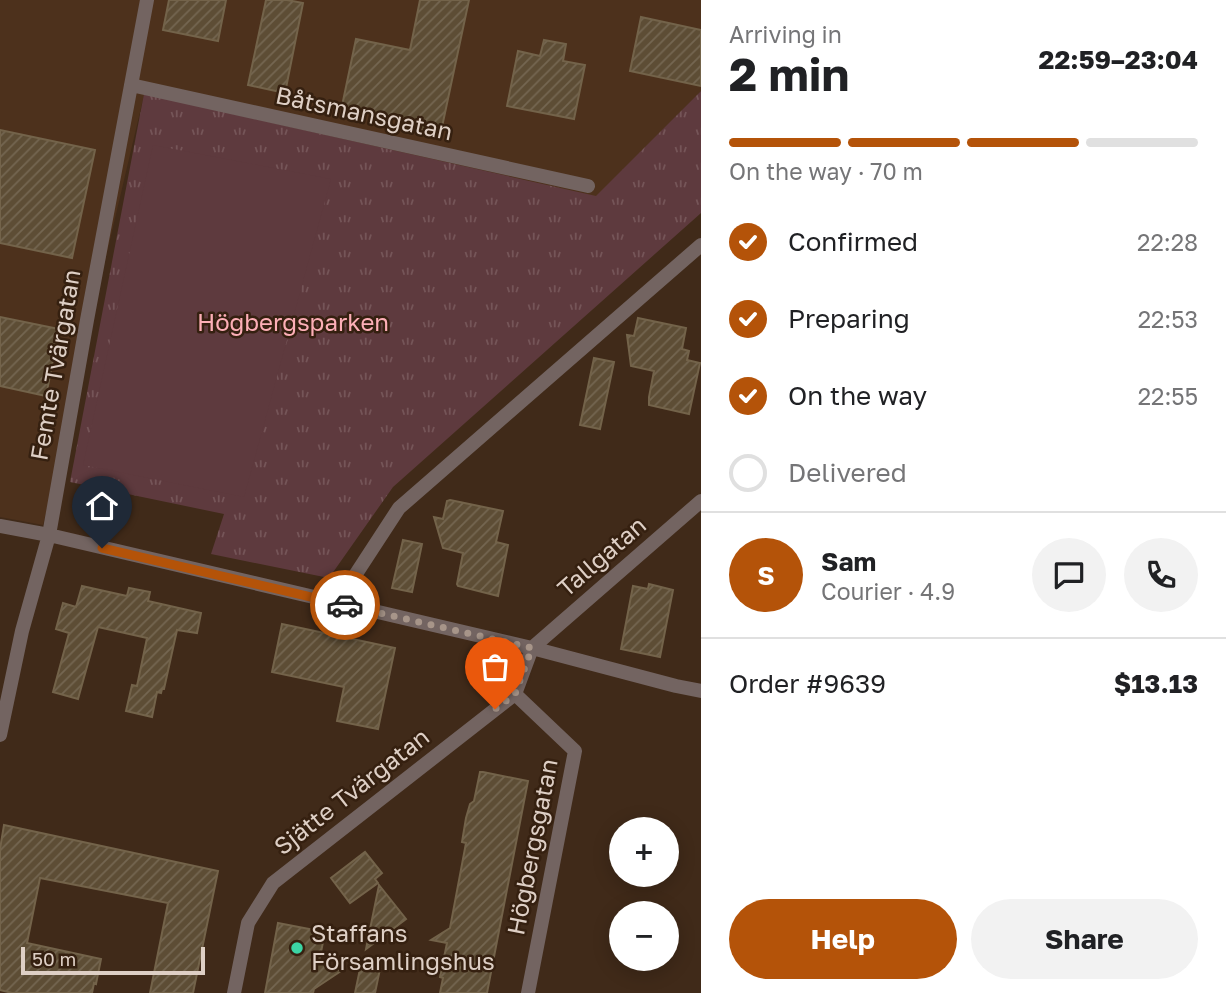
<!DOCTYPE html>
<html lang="en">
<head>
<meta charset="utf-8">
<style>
  body { margin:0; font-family:"Golos Text",sans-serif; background:#f2f2f2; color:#202124; height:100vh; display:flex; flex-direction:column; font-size:26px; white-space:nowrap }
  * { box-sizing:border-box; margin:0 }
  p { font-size:23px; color:#757577 }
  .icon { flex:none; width:38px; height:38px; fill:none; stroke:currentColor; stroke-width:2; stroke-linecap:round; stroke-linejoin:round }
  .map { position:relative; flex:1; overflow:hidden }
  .side { display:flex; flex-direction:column; background:#fff; width:525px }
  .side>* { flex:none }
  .controls { position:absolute; left:609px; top:817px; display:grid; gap:14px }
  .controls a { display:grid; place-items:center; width:70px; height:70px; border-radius:50%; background:#fff; box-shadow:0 4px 18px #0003; font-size:35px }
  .scale { position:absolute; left:21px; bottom:18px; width:184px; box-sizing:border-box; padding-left:7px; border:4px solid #decfc5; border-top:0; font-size:19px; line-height:24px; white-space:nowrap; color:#decfc5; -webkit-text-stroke:5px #352010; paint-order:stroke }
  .pin { position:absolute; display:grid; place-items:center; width:60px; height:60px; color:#fff; margin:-72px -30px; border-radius:50% 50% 50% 0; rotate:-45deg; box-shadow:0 0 7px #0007 }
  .pin .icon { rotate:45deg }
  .courier { position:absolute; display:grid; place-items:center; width:70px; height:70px; margin:-35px; border:5px solid #b45309; border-radius:50%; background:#fff; color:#222; box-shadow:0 2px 9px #0007 }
  .headline em { font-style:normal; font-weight:700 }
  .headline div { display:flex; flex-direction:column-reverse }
  .headline { display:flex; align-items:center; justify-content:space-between; height:119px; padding:0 28px }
  h1 { font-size:46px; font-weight:700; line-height:52px }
  .bar { display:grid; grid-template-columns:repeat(4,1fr); gap:10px 7px; align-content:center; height:84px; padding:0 28px }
  .bar i { height:9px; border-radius:5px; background:#e0e0e0 }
  .bar .selected { background:#b45309 }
  .bar p { grid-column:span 4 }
  .line { display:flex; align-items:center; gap:18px; padding:0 28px; border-top:2px solid #e0e0e0 }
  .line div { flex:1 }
  .round { display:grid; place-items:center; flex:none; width:74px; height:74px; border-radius:37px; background:#f2f2f2 }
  ol { padding:0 28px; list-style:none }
  li { display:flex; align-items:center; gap:21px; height:77px }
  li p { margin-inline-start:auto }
  li .icon { padding:7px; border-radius:50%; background:#b45309; color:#fff; stroke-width:4 }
  li:last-child { color:#757577 }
  li i { width:38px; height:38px; border:4px solid #e0e0e0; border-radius:50% }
  .button { display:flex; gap:14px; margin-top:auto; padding:14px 28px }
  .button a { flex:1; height:80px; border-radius:42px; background:#b45309; color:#fff; font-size:28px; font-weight:700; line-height:80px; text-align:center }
  .button a+a { background:#f2f2f2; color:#202124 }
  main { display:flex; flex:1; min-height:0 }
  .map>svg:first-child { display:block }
  .built { fill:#4d311c }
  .park { fill:url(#park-tufts) }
  .garden { fill:#5e3a3e }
  .building { fill:url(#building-hatch); stroke:#73634a; stroke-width:2 }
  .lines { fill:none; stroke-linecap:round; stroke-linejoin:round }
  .street { stroke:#736461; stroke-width:14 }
  .done { stroke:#a79589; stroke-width:7; stroke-dasharray:0 12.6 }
  .route { stroke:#b45309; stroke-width:9 }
  .poi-dot { fill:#3cd4a4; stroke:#352010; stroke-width:2.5 }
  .labels { text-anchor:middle; stroke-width:5; stroke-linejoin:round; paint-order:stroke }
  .street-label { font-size:24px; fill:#decfc5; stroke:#352010 }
  .park-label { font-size:24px; fill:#fdafb7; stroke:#352010 }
  .poi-label { font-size:24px; fill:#decfc5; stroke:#352010; text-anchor:start }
</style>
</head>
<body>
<main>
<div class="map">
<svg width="701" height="993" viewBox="0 0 701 993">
  <defs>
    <pattern id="park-tufts" width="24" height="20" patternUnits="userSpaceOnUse" patternTransform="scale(1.75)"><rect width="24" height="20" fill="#5e3a3e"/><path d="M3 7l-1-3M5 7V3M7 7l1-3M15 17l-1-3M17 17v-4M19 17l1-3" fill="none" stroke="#755558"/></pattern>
    <pattern id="building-hatch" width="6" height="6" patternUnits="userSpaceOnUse" patternTransform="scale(1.75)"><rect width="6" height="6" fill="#5d4d35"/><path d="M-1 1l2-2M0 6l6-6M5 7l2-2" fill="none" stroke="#746651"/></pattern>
  </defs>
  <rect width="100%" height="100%" fill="#402a19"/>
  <path class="built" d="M 0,0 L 701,0 L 701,91 L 596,197 L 144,95 L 43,525 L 0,517 Z"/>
  <path class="park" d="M 701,91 L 701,213 L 393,487 L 329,578 L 211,554 L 224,514 L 70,482 L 144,94 L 596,196 Z"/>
  <path class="garden" d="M 153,145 L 331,179 L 244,497 L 83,465 Z"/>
  <path class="building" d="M 169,0 L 226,0 L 218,41 L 163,30 Z
    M 266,0 L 287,0 L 303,3 L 285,93 L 248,85 Z
    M 420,0 L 469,0 L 442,127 L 426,123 L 425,131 L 398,126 L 400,118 L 342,106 L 356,39 L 410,50 Z
    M 641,17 L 701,30 L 701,86 L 630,71 Z
    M 544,40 L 566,44 L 563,61 L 585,65 L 574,119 L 507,106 L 518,51 L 540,56 Z
    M 0,130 L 95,150 L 72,258 L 0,243 Z
    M 0,317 L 59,329 L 46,396 L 0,386 Z
    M 638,318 L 686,328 L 682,349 L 689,351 L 687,360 L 700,363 L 689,414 L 649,405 L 649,397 L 654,371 L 631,366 L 627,335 L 634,336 Z
    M 594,358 L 614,362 L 600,429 L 580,425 Z
    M 450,500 L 503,511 L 496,542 L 508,545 L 498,596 L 458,586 L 457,584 L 463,553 L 443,548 L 434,517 L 443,519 L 447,501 Z
    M 403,540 L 422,544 L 412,592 L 392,588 Z
    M 649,584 L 673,590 L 660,657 L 621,649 L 633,586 L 648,589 Z
    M 82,586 L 127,596 L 129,588 L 150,592 L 148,601 L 201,613 L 197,633 L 177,630 L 164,689 L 162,689 L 161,693 L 157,692 L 152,717 L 126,711 L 132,685 L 137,686 L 147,638 L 98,627 L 78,699 L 53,692 L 69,633 L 56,629 L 63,603 L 76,607 Z
    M 282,624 L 395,648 L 378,729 L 337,721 L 344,687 L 272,672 Z
    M 480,772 L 483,772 L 528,781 L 487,993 L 440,993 L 443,978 L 440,977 L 447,943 L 431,940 L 450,928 L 466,843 L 462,842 L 466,818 L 470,804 L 474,801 Z
    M 4,825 L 218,871 L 193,993 L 150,993 L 168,903 L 40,878 L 27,943 L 101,959 L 96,984 L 94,983 L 92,993 L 12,993 L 0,990 L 0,849 Z
    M 365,852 L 382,873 L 375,879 L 378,883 L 350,903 L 331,878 Z
    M 379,885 L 406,919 L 366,949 Z
    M 278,923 L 325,932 L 319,962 L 341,971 L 314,989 L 313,993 L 265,993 Z
    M 360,969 L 380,969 L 375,993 L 355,993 Z"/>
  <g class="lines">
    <path class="street" d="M 131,85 L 588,186
      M 0,526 L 49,535 L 532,648 L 676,686 L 701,691
      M 337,603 L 399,508 L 701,245
      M 515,694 L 575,751 L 528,993
      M 0,735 L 22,631 L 49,535 L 87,320 L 147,0
      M 234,993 L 248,923 L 273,883 L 515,694 L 532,648 L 701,501"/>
  </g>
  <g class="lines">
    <path class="done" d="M 345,605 L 532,648 L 515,694 L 495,709"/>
    <path class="route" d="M 102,548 L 345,605"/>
  </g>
  <circle class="poi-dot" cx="297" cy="948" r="7"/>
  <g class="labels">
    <g class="street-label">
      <text transform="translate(364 114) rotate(12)" y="8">Båtsmansgatan</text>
      <text transform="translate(56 365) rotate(-80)" y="8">Femte Tvärgatan</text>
      <text transform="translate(602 557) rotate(-41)" y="8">Tallgatan</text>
      <text transform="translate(352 792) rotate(-38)" y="8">Sjätte Tvärgatan</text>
      <text transform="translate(533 847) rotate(-79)" y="8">Högbergsgatan</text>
    </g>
    <g class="park-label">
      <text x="293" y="331">Högbergsparken</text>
    </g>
    <g class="poi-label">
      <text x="311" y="942">Staffans<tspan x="311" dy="28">Församlingshus</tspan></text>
    </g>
  </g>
</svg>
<div class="controls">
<a>+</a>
<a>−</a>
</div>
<div class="scale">50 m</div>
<div class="pin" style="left:495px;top:709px;background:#ea580c"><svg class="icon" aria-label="bag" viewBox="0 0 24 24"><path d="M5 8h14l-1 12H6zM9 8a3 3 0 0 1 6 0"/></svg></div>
<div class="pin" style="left:102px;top:548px;background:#1f2937"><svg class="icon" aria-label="home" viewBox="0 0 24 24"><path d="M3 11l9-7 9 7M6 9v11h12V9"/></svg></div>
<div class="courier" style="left:345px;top:605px"><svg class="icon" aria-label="car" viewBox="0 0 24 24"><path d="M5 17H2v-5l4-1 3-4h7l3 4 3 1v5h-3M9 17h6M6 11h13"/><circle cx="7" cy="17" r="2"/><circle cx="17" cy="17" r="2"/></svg></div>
</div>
<section class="side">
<div class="headline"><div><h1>2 min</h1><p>Arriving in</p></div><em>22:59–23:04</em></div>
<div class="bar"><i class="selected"></i><i class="selected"></i><i class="selected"></i><i></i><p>On the way · 70 m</p></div>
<ol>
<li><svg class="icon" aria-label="check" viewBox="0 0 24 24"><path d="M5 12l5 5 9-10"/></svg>Confirmed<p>22:28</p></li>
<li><svg class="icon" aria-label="check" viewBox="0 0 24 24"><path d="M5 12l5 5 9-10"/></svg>Preparing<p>22:53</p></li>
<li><svg class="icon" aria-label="check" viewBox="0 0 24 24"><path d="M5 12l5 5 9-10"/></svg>On the way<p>22:55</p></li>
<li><i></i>Delivered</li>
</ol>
<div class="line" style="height:126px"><b class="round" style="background:#b45309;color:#fff">S</b><div><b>Sam</b><p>Courier · 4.9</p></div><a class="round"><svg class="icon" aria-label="chat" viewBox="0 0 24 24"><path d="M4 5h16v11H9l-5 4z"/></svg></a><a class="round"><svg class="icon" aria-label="phone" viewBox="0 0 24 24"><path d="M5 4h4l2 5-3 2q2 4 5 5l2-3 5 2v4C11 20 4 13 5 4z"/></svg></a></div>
<div class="line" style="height:91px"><div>Order #9639</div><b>$13.13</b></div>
<div class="button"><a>Help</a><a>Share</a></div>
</section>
</main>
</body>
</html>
